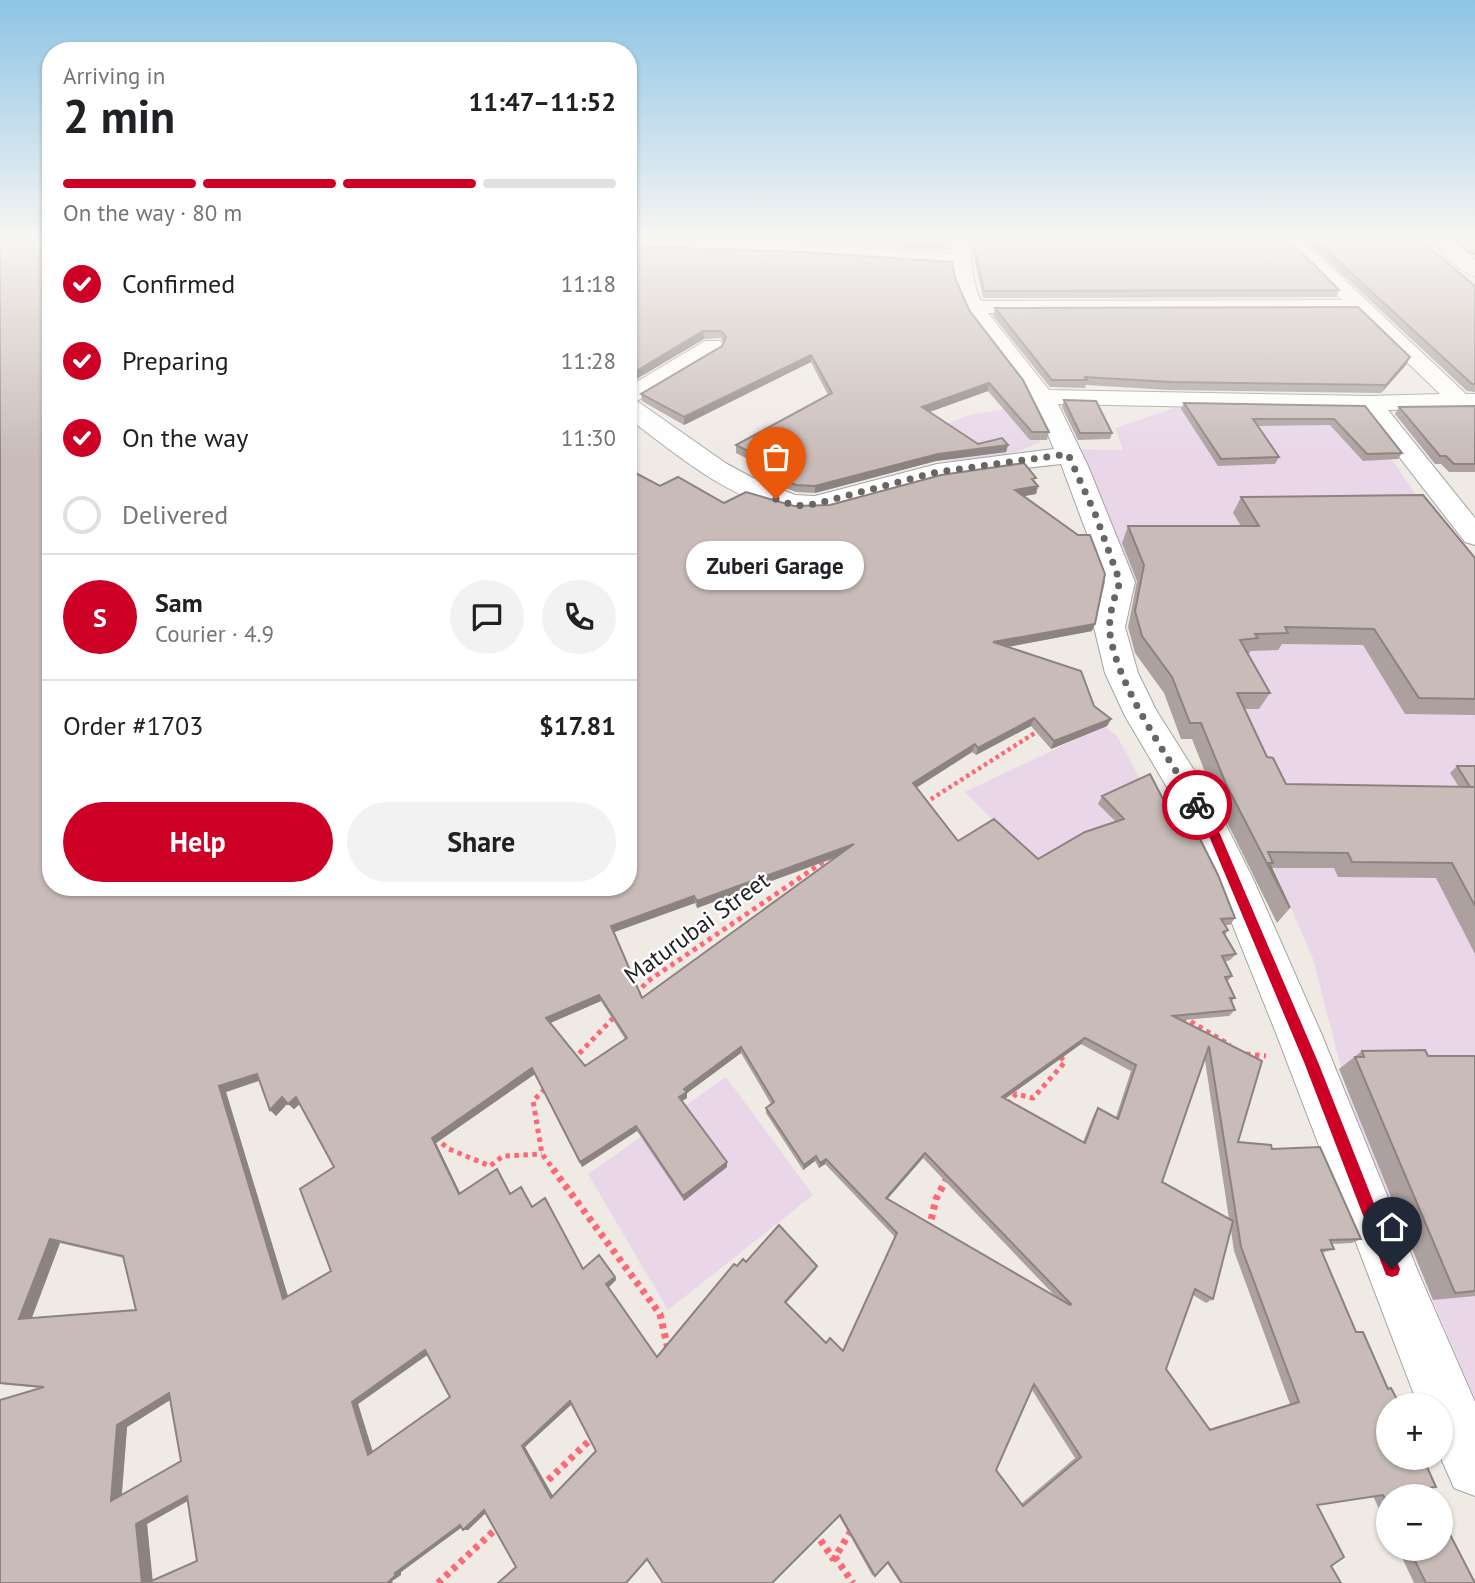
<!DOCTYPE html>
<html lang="en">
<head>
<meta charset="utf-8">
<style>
  body { margin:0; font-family:"PT Sans",sans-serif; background:#f2f2f2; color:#202124; height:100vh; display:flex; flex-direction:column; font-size:26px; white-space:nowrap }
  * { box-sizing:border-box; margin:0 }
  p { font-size:23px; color:#757577 }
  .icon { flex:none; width:38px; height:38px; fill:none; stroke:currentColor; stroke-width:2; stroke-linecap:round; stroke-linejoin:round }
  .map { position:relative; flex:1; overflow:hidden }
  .sheet { position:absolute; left:42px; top:42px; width:595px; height:854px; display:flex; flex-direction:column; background:#fff; border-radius:28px; box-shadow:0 2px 5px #0004 }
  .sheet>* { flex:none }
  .fabs { position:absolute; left:1376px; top:1393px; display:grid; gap:14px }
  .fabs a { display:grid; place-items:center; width:77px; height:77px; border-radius:50%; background:#fff; box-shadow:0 2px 5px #0004; font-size:35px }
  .pin { position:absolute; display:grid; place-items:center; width:60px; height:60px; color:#fff; margin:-72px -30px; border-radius:50% 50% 50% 0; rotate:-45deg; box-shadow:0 0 7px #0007 }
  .pin .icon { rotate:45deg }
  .courier { position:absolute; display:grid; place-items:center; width:70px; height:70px; margin:-35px; border:5px solid #cd0026; border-radius:50%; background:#fff; color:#222; box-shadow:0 2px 9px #0007 }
  .bubble { position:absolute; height:49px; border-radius:24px; background:#fff; box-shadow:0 2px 5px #0004; font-size:23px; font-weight:700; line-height:49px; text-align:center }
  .headline em { font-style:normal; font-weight:700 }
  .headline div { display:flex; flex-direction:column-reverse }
  .headline { display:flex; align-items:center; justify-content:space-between; height:119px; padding:0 21px }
  h1 { font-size:46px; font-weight:700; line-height:52px }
  .bar { display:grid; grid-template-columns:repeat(4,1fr); gap:10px 7px; align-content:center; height:84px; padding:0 21px }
  .bar i { height:9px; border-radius:5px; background:#e0e0e0 }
  .bar .selected { background:#cd0026 }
  .bar p { grid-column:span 4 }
  .line { display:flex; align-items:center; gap:18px; padding:0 21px; border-top:2px solid #e0e0e0 }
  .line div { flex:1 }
  .round { display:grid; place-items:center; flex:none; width:74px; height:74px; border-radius:37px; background:#f2f2f2 }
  ol { padding:0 21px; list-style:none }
  li { display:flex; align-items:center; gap:21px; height:77px }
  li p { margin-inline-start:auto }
  li .icon { padding:7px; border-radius:50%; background:#cd0026; color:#fff; stroke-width:4 }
  li:last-child { color:#757577 }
  li i { width:38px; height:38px; border:4px solid #e0e0e0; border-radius:50% }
  .primary-button { display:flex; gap:14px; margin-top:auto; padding:14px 21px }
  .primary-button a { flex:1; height:80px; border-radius:42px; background:#cd0026; color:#fff; font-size:28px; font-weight:700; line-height:80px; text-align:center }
  .primary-button a+a { background:#f2f2f2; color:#202124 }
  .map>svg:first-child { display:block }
  .industrial { fill:#e9d6e9 }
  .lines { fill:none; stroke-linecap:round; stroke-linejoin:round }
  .minor-casing { stroke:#a3a3a3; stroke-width:2 }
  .major-casing { stroke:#994a00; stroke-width:3 }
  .path-far2 { stroke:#fd6875; stroke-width:4.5; stroke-dasharray:3.5 3.5; stroke-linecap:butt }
  .path-far1 { stroke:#fd6875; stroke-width:5; stroke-dasharray:4.5 4.5; stroke-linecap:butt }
  .path { stroke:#fd6875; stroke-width:7; stroke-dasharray:5 5; stroke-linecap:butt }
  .minor { fill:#fff; fill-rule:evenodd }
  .major { fill:#fec19b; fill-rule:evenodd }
  .wall { fill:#aca19e; fill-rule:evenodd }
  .shaded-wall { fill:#8c8381 }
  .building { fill:#c8bbb8; stroke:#8c8381; stroke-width:2; fill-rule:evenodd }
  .route { fill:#cd0026 }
  .done { stroke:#686664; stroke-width:7; stroke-dasharray:0 12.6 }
  .labels { text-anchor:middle; stroke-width:5; stroke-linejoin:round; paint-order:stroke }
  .near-street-label { font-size:24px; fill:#1f1f1f; stroke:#fff }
</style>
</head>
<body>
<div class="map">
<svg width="1475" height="1583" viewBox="0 0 1475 1583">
  <rect width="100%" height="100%" fill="#f0eae5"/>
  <path class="industrial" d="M 1028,405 L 1041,442 L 1016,452 L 957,466 L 941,447 L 943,425 L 973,414 Z
    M 1183,405 L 1345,410 L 1395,464 L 1432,519 L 1475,572 L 1475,812 L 1226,814 L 1189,729 L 1144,655 L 1133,581 L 1073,449 L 1123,450 L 1115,428 Z
    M 1104,726 L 1117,736 L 1154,805 L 1033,861 L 965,792 Z
    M 1251,815 L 1475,815 L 1475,1399 L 1353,1114 L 1313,959 Z
    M 726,1077 L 813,1195 L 668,1310 L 588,1174 Z"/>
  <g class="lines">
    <defs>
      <path id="minor" d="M 948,237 L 966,237 C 974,259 970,280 981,301 L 1342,300 L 1279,237 L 1299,237 L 1466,394 L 1475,394 L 1475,408 L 1388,410 L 1475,518 L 1475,545 L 1465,542 L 1363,410 L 1058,404 L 1088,466 L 1135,582 L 1125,627 L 1138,673 L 1156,710 L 1216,805 L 1254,881 L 1321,1033 L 1419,1274 L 1475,1402 L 1475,1496 L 1454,1488 L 1440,1456 L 1440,1405 L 1418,1405 L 1276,1033 L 1215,881 L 1188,823 L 1125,716 L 1105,673 L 1094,627 L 1105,582 L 1061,464 C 1020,469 979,472 939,480 C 896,488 837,517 794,511 C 732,503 676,454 628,418 L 628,387 L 705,341 L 721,341 L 724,346 L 721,351 L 637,401 L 727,464 L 753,478 L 795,495 L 815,496 L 937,464 L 1054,449 C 1045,428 1036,405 1023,386 C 996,346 957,317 953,266 L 802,256 L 628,250 L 628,238 L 802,244 L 952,254 ZM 1355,312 L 1440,394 L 1370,396 L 1049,390 L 988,313 Z
        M 1432,237 L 1450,237 L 1475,260 L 1475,276 C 1460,272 1438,252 1432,237 Z"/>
      <path id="major" d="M 1454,237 L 1475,237 L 1475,253 L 1468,251 Z"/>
    </defs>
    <use href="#minor" class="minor-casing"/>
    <use href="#major" class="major-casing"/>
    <path class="path-far2" d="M 925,803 L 1041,729"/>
    <path class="path-far1" d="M 636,994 L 648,981 L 826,860
      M 1183,1017 L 1230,1045
      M 1246,1054 L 1266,1056
      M 573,1060 L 616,1015
      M 545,1089 L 533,1101 L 542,1154 L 554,1170
      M 1008,1104 L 1016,1094 L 1033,1098 L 1065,1062 L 1058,1054
      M 435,1138 L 449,1149 L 490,1166 L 503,1156 L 542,1154"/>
    <path class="path" d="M 553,1169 L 660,1314 L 668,1349
      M 929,1229 L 936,1199 L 947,1178
      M 541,1487 L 593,1437
      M 851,1531 L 835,1557 L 853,1583
      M 815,1532 L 834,1560
      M 438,1583 L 499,1526"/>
    <use href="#minor" class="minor"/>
    <use href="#major" class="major"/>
  </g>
  <path class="wall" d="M 0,237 L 51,887 L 628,887 L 660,486 L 724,503 L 794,506 L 830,505 L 1035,482 L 1038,486 L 1036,494 L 1024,496 L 1092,631 L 1008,647 L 1111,719 L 1107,726 L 1051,749 L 1031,726 L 976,755 L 972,752 L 916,788 L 958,841 L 1038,859 L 1116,822 L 1098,804 L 1102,796 L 1164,801 L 1235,918 L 1230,925 L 1225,925 L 1228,930 L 1225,935 L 1236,954 L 1230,960 L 1224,962 L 1232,976 L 1227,982 L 1235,998 L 1231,1002 L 1235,1010 L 1229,1016 L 1183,1020 L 1262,1061 L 1238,1142 L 1272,1149 L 1361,1239 L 1352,1243 L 1332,1244 L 1334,1249 L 1322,1253 L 1388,1496 L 1388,1528 L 1373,1496 L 1317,1505 L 1331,1566 L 1341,1583 L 900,1583 L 887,1563 L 875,1576 L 872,1575 L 839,1516 L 647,1560 L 627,1583 L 498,1583 L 516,1567 L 485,1513 L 468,1530 L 463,1530 L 461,1527 L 401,1572 L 401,1575 L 392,1581 L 393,1583 L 0,1583 L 41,1388 L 0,1384 ZM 835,858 L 642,998 L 613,932 L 695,903 L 697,908 ZM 601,1001 L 625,1039 L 585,1066 L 550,1023 ZM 1081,1044 L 1131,1071 L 1116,1117 L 1098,1108 L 1094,1114 L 1083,1142 L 1005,1099 ZM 741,1053 L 771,1104 L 766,1108 L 766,1113 L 803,1170 L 815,1161 L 819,1168 L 825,1164 L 895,1237 L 843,1351 L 826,1343 L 786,1303 L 816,1269 L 817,1266 L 746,1262 L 737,1266 L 657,1357 L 608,1288 L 616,1280 L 615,1277 L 583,1268 L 533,1207 L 511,1194 L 497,1169 L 460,1193 L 436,1143 L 535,1074 L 582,1167 L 637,1131 L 684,1201 L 727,1167 L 727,1162 L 682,1101 L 687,1098 L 687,1093 ZM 1205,1060 L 1206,1067 L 1229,1219 L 1162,1182 ZM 259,1081 L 276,1116 L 288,1103 L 294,1109 L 300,1104 L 334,1167 L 331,1271 L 288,1297 L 226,1092 ZM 923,1158 L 1056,1297 L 887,1199 ZM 1231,1230 L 1234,1251 L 1290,1404 L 1209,1429 L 1166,1369 L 1193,1295 L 1206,1303 L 1213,1299 ZM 60,1243 L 124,1258 L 136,1310 L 32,1318 ZM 427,1355 L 450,1397 L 373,1452 L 358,1404 ZM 1032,1390 L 1075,1458 L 1021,1504 L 996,1470 ZM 170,1400 L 181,1461 L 122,1495 L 127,1427 ZM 572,1404 L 596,1451 L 553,1496 L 525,1447 ZM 188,1501 L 197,1561 L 152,1581 L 147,1524 Z
    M 688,237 L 949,237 L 950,244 L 949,251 L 802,241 Z
    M 968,237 L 1286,237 L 1339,290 L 1336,297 L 983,298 L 971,244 Z
    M 1302,237 L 1416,237 L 1475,286 L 1475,392 L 1467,391 Z
    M 628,246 L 955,278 L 969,310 L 1049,432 L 1047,440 L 1030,440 L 988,391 L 929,412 L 978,444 L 1008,445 L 1006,452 L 936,461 L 815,493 L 796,492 L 776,484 L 776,477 L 780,475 L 736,453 L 736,445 L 828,395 L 811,362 L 684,425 L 642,401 L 641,394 L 722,346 L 724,342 L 721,338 L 704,339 L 628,384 Z
    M 995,308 L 1410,357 L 1406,365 L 1381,393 L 1169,390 L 1086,385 L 1085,388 L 1050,387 L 993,316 Z
    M 1064,400 L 1112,433 L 1110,439 L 1078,440 L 1062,407 Z
    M 1184,403 L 1365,406 L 1402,453 L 1398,459 L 1363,461 L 1330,425 L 1257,426 L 1279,457 L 1275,464 L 1218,466 L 1181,409 Z
    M 1475,406 L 1475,472 L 1449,472 L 1441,464 L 1435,464 L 1395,414 L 1399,407 Z
    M 1241,497 L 1475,558 L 1475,715 L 1405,714 L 1363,645 L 1282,644 L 1278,650 L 1251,651 L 1248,654 L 1270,693 L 1259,709 L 1244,709 L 1267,757 L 1286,784 L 1459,787 L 1450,773 L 1457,766 L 1475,766 L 1475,954 L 1436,878 L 1338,877 L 1334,868 L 1271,868 L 1290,908 L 1277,923 L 1216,800 L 1192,739 L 1181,739 L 1164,693 L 1135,653 L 1128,627 L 1137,581 L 1122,543 L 1128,526 L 1241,526 L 1233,513 Z
    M 1362,1051 L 1428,1056 L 1475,1056 L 1475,1296 L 1433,1300 L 1339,1069 Z
    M 1398,1549 L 1440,1549 L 1475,1583 L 1414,1583 Z"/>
  <path class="shaded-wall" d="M 703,331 L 704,339 L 628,384 L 628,376 Z
    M 811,355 L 811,362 L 684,425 L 684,417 Z
    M 1410,357 L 1406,365 L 1381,393 L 1386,385 Z
    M 989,383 L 988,391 L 921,415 L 922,407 Z
    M 1008,445 L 1006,452 L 936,461 L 815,493 L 815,486 L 938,454 Z
    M 1038,486 L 1036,494 L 1013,498 L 1015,490 Z
    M 1095,624 L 1092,631 L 991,650 L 993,642 Z
    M 1034,718 L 1031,726 L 976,755 L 978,748 Z
    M 1111,719 L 1107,726 L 1051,749 L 1054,741 Z
    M 975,744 L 972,752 L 911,791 L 913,783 Z
    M 854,844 L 853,851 L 697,908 L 697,901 Z
    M 694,896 L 695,903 L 612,933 L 611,926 Z
    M 599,995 L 601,1001 L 548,1024 L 546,1018 Z
    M 1085,1038 L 1081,1044 L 999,1103 L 1002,1097 Z
    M 741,1047 L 741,1053 L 687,1093 L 687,1098 L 679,1103 L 679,1097 L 684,1089 Z
    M 532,1068 L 535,1074 L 436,1143 L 463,1199 L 459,1194 L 432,1138 Z
    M 257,1074 L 263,1079 L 226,1092 L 290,1303 L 283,1299 L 219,1086 Z
    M 282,1097 L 288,1103 L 276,1116 L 270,1110 Z
    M 296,1097 L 302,1102 L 294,1109 L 288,1104 Z
    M 636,1126 L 637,1131 L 582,1167 L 580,1162 Z
    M 925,1153 L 923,1158 L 884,1203 L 886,1198 Z
    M 816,1156 L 815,1161 L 803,1170 L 804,1165 Z
    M 826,1159 L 825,1164 L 819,1168 L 820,1163 Z
    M 727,1162 L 727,1167 L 684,1201 L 683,1196 Z
    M 50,1239 L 60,1243 L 30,1322 L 19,1319 Z
    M 817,1266 L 816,1269 L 784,1305 L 785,1302 Z
    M 615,1277 L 616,1280 L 608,1288 L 606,1284 Z
    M 425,1350 L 430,1353 L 358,1404 L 374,1456 L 368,1455 L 352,1402 Z
    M 169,1393 L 178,1395 L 127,1427 L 121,1501 L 111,1501 L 117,1425 Z
    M 570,1401 L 573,1403 L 525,1447 L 554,1498 L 551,1498 L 522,1446 Z
    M 187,1496 L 196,1496 L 147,1524 L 153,1583 L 142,1583 L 136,1524 Z
    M 484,1510 L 488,1511 L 468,1530 L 463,1530 Z
    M 460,1525 L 465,1525 L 401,1572 L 401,1575 L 392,1581 L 393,1583 L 387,1583 L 395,1573 Z"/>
  <path class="building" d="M 0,237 L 51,237 L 51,887 L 628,887 L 628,469 L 660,486 L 678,477 L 724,503 L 746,492 L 794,506 L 830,505 L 941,475 L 1024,463 L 1036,478 L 1032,479 L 1038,486 L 1015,490 L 1078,535 L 1090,535 L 1105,574 L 1095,624 L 993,642 L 1081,671 L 1094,706 L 1111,719 L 1054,741 L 1034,718 L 978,748 L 975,744 L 913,783 L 958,841 L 994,819 L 1038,859 L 1085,832 L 1124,819 L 1102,796 L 1150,774 L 1164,801 L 1181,801 L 1218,875 L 1235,918 L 1221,919 L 1228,930 L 1223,932 L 1236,954 L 1222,956 L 1232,976 L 1225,977 L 1235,998 L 1230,998 L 1235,1010 L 1173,1016 L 1262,1061 L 1238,1142 L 1271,1145 L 1272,1149 L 1320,1147 L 1361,1239 L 1330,1240 L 1334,1249 L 1321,1250 L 1356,1332 L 1363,1332 L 1388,1389 L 1391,1388 L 1400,1405 L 1388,1405 L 1388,1458 L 1423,1458 L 1436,1487 L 1427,1488 L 1431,1496 L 1388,1496 L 1388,1505 L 1383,1495 L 1317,1505 L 1344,1557 L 1331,1566 L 1341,1583 L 902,1583 L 888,1562 L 875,1576 L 840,1515 L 772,1583 L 663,1583 L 647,1559 L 626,1583 L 498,1583 L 516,1567 L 484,1510 L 463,1530 L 460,1525 L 395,1573 L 395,1576 L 387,1583 L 147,1583 L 197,1561 L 187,1496 L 136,1524 L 142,1583 L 0,1583 L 0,1400 L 44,1387 L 0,1383 ZM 854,844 L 642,998 L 611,926 L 694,896 L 697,901 ZM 599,995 L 627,1038 L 585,1066 L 546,1018 ZM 1085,1038 L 1136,1065 L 1118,1119 L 1098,1108 L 1085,1143 L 1002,1097 ZM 1209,1046 L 1241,1247 L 1299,1402 L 1210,1430 L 1166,1369 L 1195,1289 L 1213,1299 L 1233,1221 L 1162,1182 ZM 741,1047 L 774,1102 L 766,1108 L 804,1165 L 816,1156 L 820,1163 L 826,1159 L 897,1233 L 843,1351 L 830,1338 L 826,1343 L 785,1302 L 817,1266 L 779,1225 L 746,1262 L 743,1259 L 737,1266 L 734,1264 L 657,1357 L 606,1284 L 615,1277 L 599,1255 L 583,1269 L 545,1198 L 532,1207 L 521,1187 L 510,1194 L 497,1169 L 459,1194 L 432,1138 L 532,1068 L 580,1162 L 636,1126 L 683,1196 L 727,1162 L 679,1097 L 687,1092 L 684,1089 ZM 257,1074 L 270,1110 L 282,1097 L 288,1104 L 296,1097 L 334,1167 L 300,1189 L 331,1271 L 283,1299 L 219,1086 ZM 925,1153 L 1071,1304 L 1070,1305 L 886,1198 ZM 50,1239 L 123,1256 L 136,1310 L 19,1319 ZM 425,1350 L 450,1397 L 368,1455 L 352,1402 ZM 1034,1384 L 1081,1457 L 1023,1506 L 996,1470 ZM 169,1393 L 181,1461 L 111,1501 L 117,1425 ZM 570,1401 L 596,1451 L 551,1498 L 522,1446 Z
    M 845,237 L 949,237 L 950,244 Z
    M 1286,237 L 1339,290 L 984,291 L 972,237 Z
    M 1312,237 L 1416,237 L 1475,286 L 1475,384 L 1472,384 Z
    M 628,246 L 802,252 L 952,262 L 955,278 L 969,310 L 1023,380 L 1049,432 L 1032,432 L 989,383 L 922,407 L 978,444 L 1002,438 L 1008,445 L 938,454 L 815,486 L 796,485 L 776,477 L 787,471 L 736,445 L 832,393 L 811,355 L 684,417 L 641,394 L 722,346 L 726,337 L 721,331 L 703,331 L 628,376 Z
    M 1358,307 L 1410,357 L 1386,385 L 1171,382 L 1085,377 L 1087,380 L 1052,380 L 995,308 Z
    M 1064,400 L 1096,401 L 1112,433 L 1080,433 Z
    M 1184,403 L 1365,406 L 1402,453 L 1367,454 L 1334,419 L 1253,419 L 1279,457 L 1221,459 Z
    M 1475,406 L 1475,464 L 1454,464 L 1446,456 L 1440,456 L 1399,407 Z
    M 1423,495 L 1475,558 L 1475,699 L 1419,698 L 1374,629 L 1285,627 L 1288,633 L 1255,634 L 1258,638 L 1240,640 L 1270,693 L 1237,693 L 1267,757 L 1273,758 L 1286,784 L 1475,787 L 1475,906 L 1452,863 L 1352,862 L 1348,853 L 1268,852 L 1273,863 L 1269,863 L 1290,908 L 1226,784 L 1201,723 L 1190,723 L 1172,677 L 1142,636 L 1135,611 L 1144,565 L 1128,526 L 1259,526 L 1241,497 Z
    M 1457,766 L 1475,766 L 1475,787 L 1470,787 Z
    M 1425,1050 L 1428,1056 L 1475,1056 L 1475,1291 L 1455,1293 L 1355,1057 L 1364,1057 L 1362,1051 Z
    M 1440,1515 L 1475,1583 L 1426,1583 L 1409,1549 L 1440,1549 Z"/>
  <linearGradient id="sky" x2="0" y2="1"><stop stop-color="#8dc4e4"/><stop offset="0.52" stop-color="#f8f6f3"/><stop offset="1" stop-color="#f8f6f3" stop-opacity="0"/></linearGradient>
  <rect width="1475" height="459" fill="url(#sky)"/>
  <path class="route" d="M 1197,801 L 1201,802 L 1220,834 L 1318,1062 L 1400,1269 L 1398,1275 L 1392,1277 L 1386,1275 L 1304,1062 L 1209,836 L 1192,805 Z"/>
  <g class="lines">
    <path class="done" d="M 776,499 L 796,506 L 815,504 L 937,472 L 1068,454 L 1096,516 L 1120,582 C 1114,598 1108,616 1110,634 C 1118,688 1169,758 1197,805"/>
  </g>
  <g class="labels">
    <g class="near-street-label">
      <text transform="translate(697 928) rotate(-36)" y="8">Maturubai Street</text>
    </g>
  </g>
</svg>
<div class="fabs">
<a>+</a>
<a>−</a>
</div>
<div class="pin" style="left:776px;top:499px;background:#ea580c"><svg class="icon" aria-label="bag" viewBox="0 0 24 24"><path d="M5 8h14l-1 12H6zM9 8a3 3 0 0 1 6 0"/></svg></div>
<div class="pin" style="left:1392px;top:1269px;background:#1f2937"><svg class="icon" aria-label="home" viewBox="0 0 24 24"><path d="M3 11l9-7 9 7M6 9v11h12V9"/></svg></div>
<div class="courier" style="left:1197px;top:805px"><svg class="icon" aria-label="bike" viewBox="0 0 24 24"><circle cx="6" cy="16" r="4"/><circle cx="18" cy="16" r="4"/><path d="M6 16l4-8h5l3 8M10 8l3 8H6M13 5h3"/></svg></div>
<div class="bubble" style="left:686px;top:541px;width:178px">Zuberi Garage</div>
<section class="sheet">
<div class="headline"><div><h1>2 min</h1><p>Arriving in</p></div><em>11:47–11:52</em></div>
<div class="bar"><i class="selected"></i><i class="selected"></i><i class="selected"></i><i></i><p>On the way · 80 m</p></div>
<ol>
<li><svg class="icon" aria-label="check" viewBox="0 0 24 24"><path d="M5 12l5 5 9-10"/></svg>Confirmed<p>11:18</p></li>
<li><svg class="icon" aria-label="check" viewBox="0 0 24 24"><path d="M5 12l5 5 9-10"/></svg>Preparing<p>11:28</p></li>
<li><svg class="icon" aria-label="check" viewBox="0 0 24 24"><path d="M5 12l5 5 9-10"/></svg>On the way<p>11:30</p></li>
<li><i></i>Delivered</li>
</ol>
<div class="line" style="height:126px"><b class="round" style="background:#cd0026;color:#fff">S</b><div><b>Sam</b><p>Courier · 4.9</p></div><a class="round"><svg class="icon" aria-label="chat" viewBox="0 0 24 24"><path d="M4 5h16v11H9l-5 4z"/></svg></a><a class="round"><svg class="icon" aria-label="phone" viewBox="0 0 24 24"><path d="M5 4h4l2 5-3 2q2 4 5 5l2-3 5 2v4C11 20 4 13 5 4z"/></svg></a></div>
<div class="line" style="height:91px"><div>Order #1703</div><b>$17.81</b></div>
<div class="primary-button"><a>Help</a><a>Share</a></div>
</section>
</div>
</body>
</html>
